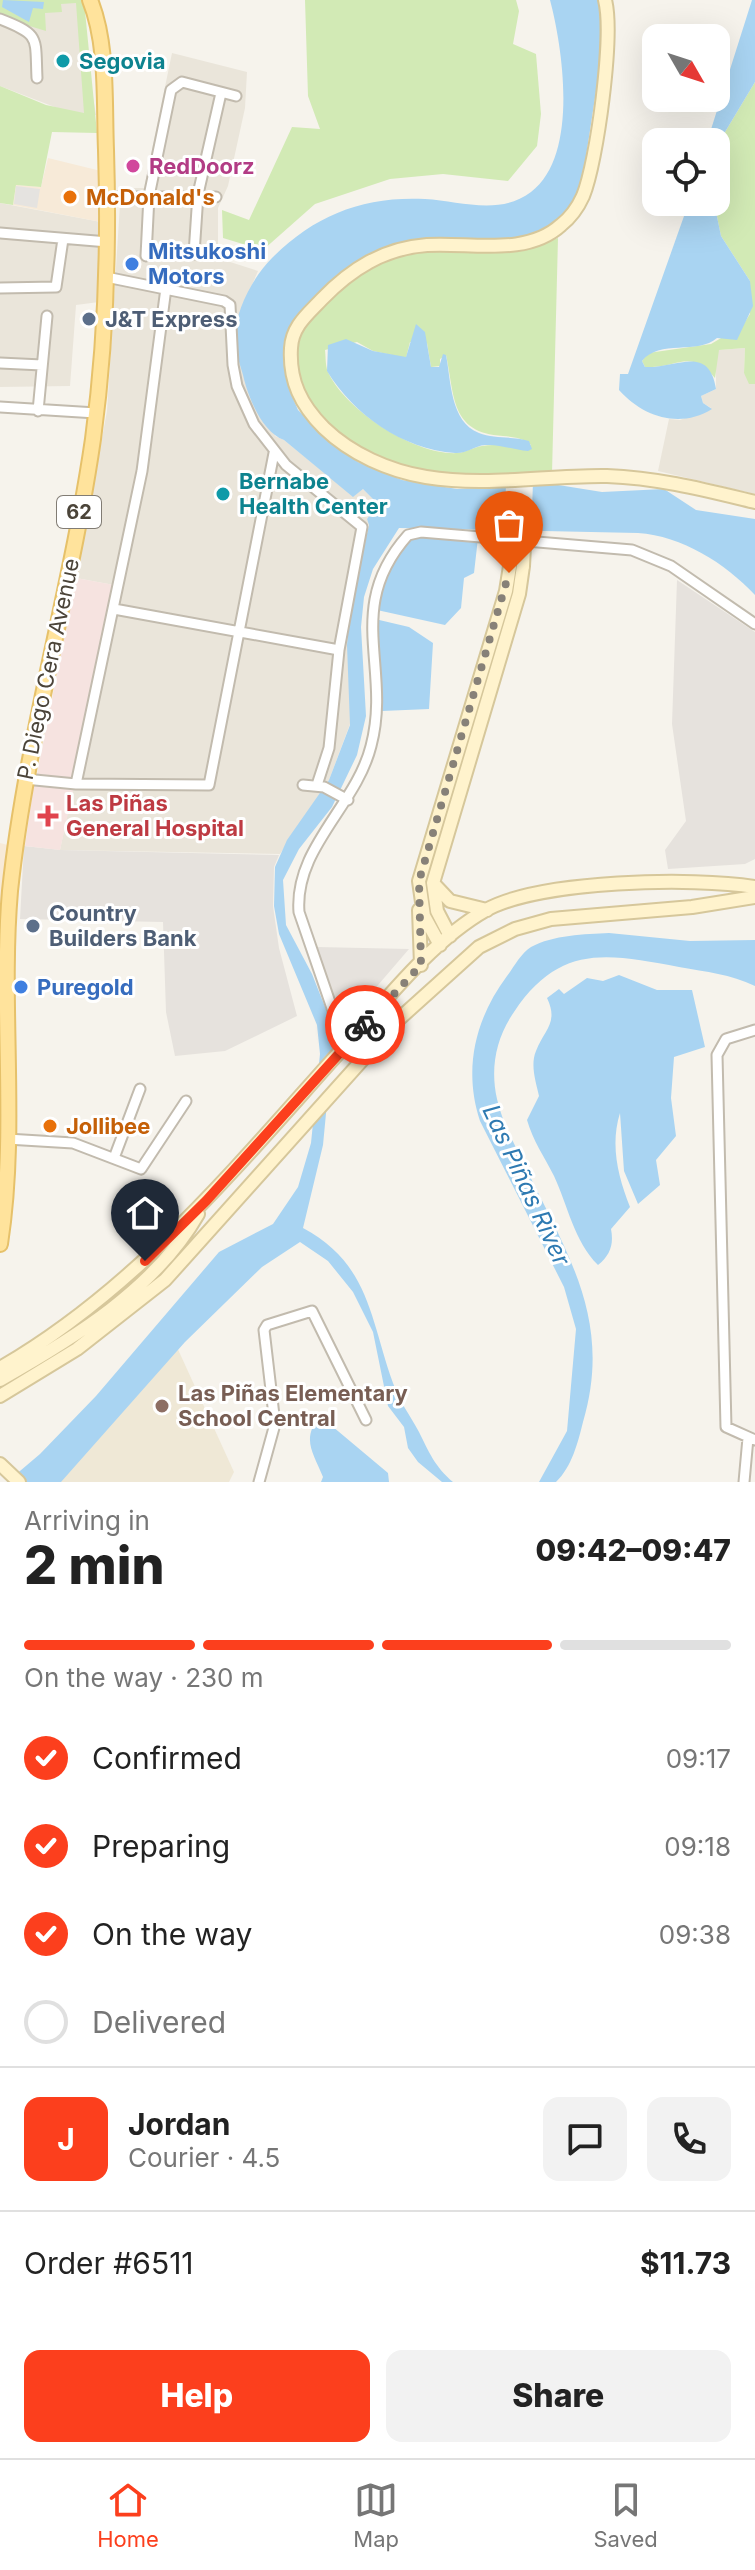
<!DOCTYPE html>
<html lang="en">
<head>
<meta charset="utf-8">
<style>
  body { margin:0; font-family:Inter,sans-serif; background:#f2f2f2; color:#222; height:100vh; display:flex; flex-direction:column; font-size:30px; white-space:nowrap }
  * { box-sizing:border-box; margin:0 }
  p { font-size:26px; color:#767676 }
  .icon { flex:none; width:44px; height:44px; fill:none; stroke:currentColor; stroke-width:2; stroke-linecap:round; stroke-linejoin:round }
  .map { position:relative; height:1482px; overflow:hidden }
  .details { display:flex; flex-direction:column; background:#fff; flex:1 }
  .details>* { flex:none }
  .needle { width:52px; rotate:129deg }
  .tools { position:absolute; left:642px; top:24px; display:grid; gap:16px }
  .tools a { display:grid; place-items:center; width:88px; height:88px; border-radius:16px; background:#fff; box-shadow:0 8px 32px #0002; font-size:40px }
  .pin { position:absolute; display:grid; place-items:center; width:68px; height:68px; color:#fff; margin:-82px -34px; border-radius:50% 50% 50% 0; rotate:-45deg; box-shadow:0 0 8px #0007 }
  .pin .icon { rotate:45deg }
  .courier { position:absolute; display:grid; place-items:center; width:80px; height:80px; margin:-40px; border:6px solid #fc3f1d; border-radius:50%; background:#fff; color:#222; box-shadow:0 2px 10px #0007 }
  .overview em { font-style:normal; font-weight:800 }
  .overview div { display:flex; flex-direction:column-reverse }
  .overview { display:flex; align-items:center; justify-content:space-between; height:136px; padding:0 24px }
  h1 { font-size:52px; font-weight:800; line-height:60px }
  .bar { display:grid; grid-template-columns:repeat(4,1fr); gap:12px 8px; align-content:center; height:96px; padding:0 24px }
  .bar i { height:10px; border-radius:6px; background:#e0e0e0 }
  .bar .selected { background:#fc3f1d }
  .bar p { grid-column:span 4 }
  .line { display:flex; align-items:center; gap:20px; padding:0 24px; border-top:2px solid #e0e0e0 }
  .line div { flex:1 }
  .round { display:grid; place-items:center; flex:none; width:84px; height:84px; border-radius:16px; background:#f2f2f2 }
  ol { padding:0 24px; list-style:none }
  li { display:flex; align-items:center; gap:24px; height:88px }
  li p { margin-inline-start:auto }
  li .icon { padding:8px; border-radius:50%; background:#fc3f1d; color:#fff; stroke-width:4 }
  li:last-child { color:#767676 }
  li i { width:44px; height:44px; border:4px solid #e0e0e0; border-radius:50% }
  .cta { display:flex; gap:16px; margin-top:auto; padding:16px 24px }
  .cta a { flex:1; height:92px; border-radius:16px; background:#fc3f1d; color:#fff; font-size:32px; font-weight:800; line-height:92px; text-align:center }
  .cta a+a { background:#f2f2f2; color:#222 }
  .tab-bar { display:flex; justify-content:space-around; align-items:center; height:112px; border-top:2px solid #e0e0e0; background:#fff; font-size:22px; color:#767676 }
  .tab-bar a { display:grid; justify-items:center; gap:4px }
  .tab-bar .selected { color:#fc3f1d }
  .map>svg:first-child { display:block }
  .residential { fill:#eae5da }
  .commercial { fill:#f7ead8 }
  .industrial { fill:#e6e2dd }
  .education { fill:#efe8d6 }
  .medical { fill:#f6e3e0 }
  .green { fill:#d2eab5; fill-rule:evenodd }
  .parking { fill:#e5e3e0 }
  .water { fill:#a9d4f2 }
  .pier { fill:#f6f3ec }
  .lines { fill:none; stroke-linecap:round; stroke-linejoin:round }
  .street-casing { stroke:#c2bbae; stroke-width:13 }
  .secondary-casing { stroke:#d6c79b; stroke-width:16 }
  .primary-casing { stroke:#e6c16a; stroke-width:18 }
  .street { stroke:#fff; stroke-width:9 }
  .secondary { stroke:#fff3cd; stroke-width:12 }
  .primary { stroke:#ffe39c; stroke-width:14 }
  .secondary-bridge-casing { stroke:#d6c79b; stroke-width:16; stroke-linecap:butt }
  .secondary-bridge { stroke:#fff3cd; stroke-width:12 }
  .done { stroke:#878178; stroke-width:8; stroke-dasharray:0 14.4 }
  .route { stroke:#fc3f1d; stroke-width:10 }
  .culture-dot { fill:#0f9aa8; stroke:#fff; stroke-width:3 }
  .hotel-dot { fill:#d1479c; stroke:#fff; stroke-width:3 }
  .food-dot { fill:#e8710a; stroke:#fff; stroke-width:3 }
  .shop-dot { fill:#3f7fe0; stroke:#fff; stroke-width:3 }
  .service-dot { fill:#5c6f8a; stroke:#fff; stroke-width:3 }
  .health-dot { fill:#e0444e; stroke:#fff; stroke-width:3 }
  .education-dot { fill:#8d6e63; stroke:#fff; stroke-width:3 }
  .labels { text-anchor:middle; stroke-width:6; stroke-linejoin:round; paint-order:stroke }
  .shield { fill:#fff; stroke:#817c74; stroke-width:2 }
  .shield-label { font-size:20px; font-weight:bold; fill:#4b4439 }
  .culture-label { font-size:22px; font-weight:bold; fill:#0d838f; stroke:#fff; text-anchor:start }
  .hotel-label { font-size:22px; font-weight:bold; fill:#b23c85; stroke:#fff; text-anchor:start }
  .food-label { font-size:22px; font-weight:bold; fill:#c56008; stroke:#fff; text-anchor:start }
  .shop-label { font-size:22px; font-weight:bold; fill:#366cbe; stroke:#fff; text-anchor:start }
  .service-label { font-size:22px; font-weight:bold; fill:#4e5e75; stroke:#fff; text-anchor:start }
  .street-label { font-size:22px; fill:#4b4439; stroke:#fff }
  .health-label { font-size:22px; font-weight:bold; fill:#be3a42; stroke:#fff; text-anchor:start }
  .education-label { font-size:22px; font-weight:bold; fill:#785e54; stroke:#fff; text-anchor:start }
  .water-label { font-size:24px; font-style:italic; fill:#2e7ab2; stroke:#fff }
</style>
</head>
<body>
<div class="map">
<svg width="755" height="1482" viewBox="0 0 755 1482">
  <rect width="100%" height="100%" fill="#f6f3ec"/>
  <path class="residential" d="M 0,0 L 76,0 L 96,115 L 65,111 L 0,86 Z
    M 172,53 L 247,72 L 245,108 L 228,186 L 218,208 L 218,253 L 227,261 L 258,271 L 240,313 L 275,436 L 284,440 L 353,496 L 363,489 L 378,504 L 367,519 L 369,524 L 351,603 L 350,724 L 329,780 L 280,854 L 60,850 L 114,585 L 76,578 L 107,411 L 121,188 L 144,188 Z
    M 0,203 L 101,222 L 99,302 L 76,305 L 70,386 L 0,387 Z
    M 745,348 L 744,373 L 755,384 L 755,494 L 658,471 L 669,419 L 680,420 L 711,408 L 703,403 L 701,396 L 716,389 L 716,355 L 719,350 Z"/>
  <path class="commercial" d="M 48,158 L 101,171 L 101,222 L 13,205 L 16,185 L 41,187 Z
    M 0,843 L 8,845 L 2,903 L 0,903 Z"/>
  <path class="industrial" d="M 677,580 L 755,632 L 755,859 L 745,864 L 668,869 L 665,850 L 686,821 L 672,724 Z
    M 24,846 L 61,850 L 279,855 L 274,867 L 273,906 L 279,948 L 297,1016 L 225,1051 L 175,1056 L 166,1012 L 163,922 L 20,919 Z
    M 317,947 L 409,949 L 342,1027 Z"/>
  <path class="education" d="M 176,1345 L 234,1472 L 229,1482 L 58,1482 Z"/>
  <path class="medical" d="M 76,578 L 114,585 L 76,779 L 37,774 Z
    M 34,782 L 74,786 L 60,850 L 25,846 Z"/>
  <path class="green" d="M 0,0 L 81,0 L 85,11 L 97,133 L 52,132 L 41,187 L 16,185 L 13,205 L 0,203 L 0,86 L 46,105 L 84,113 L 76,3 L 61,4 L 62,12 L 45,13 L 46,31 L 0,17 Z
    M 305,0 L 516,0 L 519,11 L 513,44 L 536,54 L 541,114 L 537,146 L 508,181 L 443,174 L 390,179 L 315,204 L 263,250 L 223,238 L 222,210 L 249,220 L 292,127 L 320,129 L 308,96 Z
    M 755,82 L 755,384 L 749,384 L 744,373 L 745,348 L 719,350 L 715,378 C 689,347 678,369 645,367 L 642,361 L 648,353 L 711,344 L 743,325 L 750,314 L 750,281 L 721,236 L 714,202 L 719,142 Z
    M 558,238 L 552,473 C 505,478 452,481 406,467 C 353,451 283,406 296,341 C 300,322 341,285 357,274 C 408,241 461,255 517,250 C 532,249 544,243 558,238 ZM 357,342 L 373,351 L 406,358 L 410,342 L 427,343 L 431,367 L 440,366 L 440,359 L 446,355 C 455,396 450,433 503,436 C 513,437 524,438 531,445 C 514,448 498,443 482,446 C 474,447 466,452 458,453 C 416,456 347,411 329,374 C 325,367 326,358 325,350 Z"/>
  <path class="parking" d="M 16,186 L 40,189 L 37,208 L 14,204 Z"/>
  <path class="water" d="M 3,0 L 44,2 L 43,9 L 33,8 L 29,22 L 2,7 Z
    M 550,0 L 599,0 L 606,26 L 583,176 L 571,208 L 551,229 L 531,237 L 400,245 L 374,252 L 356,263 L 315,299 L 286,348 L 289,389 L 298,410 L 333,444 L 358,462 L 402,480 L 457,489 L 552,484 L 602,492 L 664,489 L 696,510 L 755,519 L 755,595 C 725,563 682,536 638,533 L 399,528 L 373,569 L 364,597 L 361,627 L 366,716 L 357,755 L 332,807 L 299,849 L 283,880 L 286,925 L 312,974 L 329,1017 L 333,1040 L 323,1145 L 303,1228 C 370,1264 370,1319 393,1383 C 399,1401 410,1415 419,1432 C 429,1452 435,1467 453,1482 L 442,1482 L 418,1462 L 408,1448 L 404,1427 L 388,1406 L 373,1332 L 353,1292 L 328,1261 L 300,1242 L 262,1267 L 185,1342 L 61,1482 L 7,1482 L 40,1454 L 96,1396 L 219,1252 L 273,1224 L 298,1187 L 311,1143 L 320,1054 L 317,1025 L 279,934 L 274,906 L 275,867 L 287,840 L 329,780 L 350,725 L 347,645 L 351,603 L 369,525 L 367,519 L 378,504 L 363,489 L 353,497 L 284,440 C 262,432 248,397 243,375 C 240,364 235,351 235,340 C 234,312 253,277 272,258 C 315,215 363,196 425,199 C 460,201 499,216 531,192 C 579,156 563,49 550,0 Z
    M 752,0 L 755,0 L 755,82 L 719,142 L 716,160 L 716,142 L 707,142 Z
    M 689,202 L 714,202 L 721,236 L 750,281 L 753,306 L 737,340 L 717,338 C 698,355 659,339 642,361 L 645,367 C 675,369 709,343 716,389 L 701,396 L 703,403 L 712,409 C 680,429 643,417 619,390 L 620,374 L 628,374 Z
    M 416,324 L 425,332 L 431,367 L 439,367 L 443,354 L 446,355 C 451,380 450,422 479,433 C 494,439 513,436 529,441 L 532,449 L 528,451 C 514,450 500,444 485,445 C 474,446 466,454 455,453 C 402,449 354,415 327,371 L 328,345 L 346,339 L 373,351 L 406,357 Z
    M 409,538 L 478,538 L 474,573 L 464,578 L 461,608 L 445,625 L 377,610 L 385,574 Z
    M 375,619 L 409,627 L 433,643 L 429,709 L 382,711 Z
    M 609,933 L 690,941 L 755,940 L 755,986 C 730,974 707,972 679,967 C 608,954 560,943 514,1012 C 496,1038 490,1068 497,1099 C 502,1122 515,1145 525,1166 C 567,1254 613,1320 583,1422 C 578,1442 572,1467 556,1482 L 539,1482 L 567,1431 L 576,1329 L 564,1287 L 480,1121 C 463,1069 475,1019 507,976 C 514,967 521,953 531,947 C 553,935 585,934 609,933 Z
    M 619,975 L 657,990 L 692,990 L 705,1047 L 674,1057 L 671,1098 L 676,1136 L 656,1160 L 660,1185 L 638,1204 L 624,1171 L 620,1113 C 610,1145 618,1177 630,1207 L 611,1229 C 614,1245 610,1255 598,1265 C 574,1241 568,1206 554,1176 C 544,1156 533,1141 527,1120 L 539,1096 C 536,1082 530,1065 536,1051 C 544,1030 559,1023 547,998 L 559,989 L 564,994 L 587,978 L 603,981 Z
    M 320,1416 L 388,1473 L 389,1482 L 321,1482 L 323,1477 C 313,1452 301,1439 320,1416 Z"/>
  <path class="pier" d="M 533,482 L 531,537 L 504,536 L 506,484 Z
    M 337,1045 L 333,1102 L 309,1129 L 314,1070 Z"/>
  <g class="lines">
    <defs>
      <path id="street" d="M 0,19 C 41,35 35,37 37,78
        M 107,197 L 216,197
        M 0,233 L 108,242
        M 194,254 L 198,194 L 221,93
        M 146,256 L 149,196 L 171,90 L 182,82 L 236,96
        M 106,277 L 224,301 L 230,305 L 233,365 L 237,386 L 254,424 L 286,465 L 362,527 L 339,650 L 329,748 L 317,785
        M 0,288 L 56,287 L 63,239
        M 0,363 L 42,365
        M 0,407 L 96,413
        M 38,411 L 47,316
        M 114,609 L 339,650
        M 25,779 L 76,784 L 209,785 L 274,453
        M 76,784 L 142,471 L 166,288
        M 303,785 L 324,787 L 348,800
        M 755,1030 L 726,1039 L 717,1055 L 726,1427 L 755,1440
        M 345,1046 L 299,912 C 294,848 356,806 371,746 C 392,667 343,608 408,535 L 421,532 L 632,550 L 671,566 L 755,624
        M 7,1139 L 73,1143 L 141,1169 L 186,1101
        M 114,1158 L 140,1089
        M 259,1482 L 275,1424 L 264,1330 L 267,1325 L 312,1311 L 366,1420
        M 744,1482 L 748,1438"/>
      <path id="secondary" d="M 605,0 C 614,35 597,162 583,196 C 578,207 570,218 561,225 C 526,257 470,242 427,245 C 384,248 351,269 322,299 C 308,314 292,326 291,348 C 289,381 301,405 324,428 C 351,454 389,471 426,477 C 487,487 546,475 607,476 C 659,478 705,490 755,502
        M 433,883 L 450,901 L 487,910
        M 419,910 L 421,965
        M 450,936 L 437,911 L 433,883 L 519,594 L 523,566
        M 440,945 L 424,916 L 419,881 L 506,591 L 510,566
        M 0,1368 C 134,1291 233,1171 335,1057 C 379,1009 429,942 486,910 C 540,880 694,877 755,887
        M 0,1380 C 73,1339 156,1288 198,1214
        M 0,1396 L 77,1349 L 165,1280 L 399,1019 L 479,947 L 515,929 L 551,919 L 692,907 L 755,897
        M 0,1464 L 19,1482"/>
      <path id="primary" d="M 0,1244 C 18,1127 0,1008 10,891 C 26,739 71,591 93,439 C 106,343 109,246 106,150 C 104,102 108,44 90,0"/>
    </defs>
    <use href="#street" class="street-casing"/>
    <use href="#secondary" class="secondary-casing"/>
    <use href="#primary" class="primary-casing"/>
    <use href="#street" class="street"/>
    <use href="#secondary" class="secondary"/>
    <use href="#primary" class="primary"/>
    <defs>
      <path id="secondary-bridge" d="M 510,566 L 511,526
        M 523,566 L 525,526"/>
    </defs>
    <use href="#secondary-bridge" class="secondary-bridge-casing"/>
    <use href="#secondary-bridge" class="secondary-bridge"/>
  </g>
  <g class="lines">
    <path class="done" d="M 365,1025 L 421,965 L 419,881 L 509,573"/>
    <path class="route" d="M 145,1261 L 206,1201 L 365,1025"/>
  </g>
  <g class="culture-dot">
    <circle cx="63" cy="61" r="8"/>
    <circle cx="223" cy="494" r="8"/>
  </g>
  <circle class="hotel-dot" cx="133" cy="166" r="8"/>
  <g class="food-dot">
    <circle cx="70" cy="197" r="8"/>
    <circle cx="50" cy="1126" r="8"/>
  </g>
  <g class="shop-dot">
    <circle cx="132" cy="264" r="8"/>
    <circle cx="21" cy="987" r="8"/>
  </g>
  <g class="service-dot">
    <circle cx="89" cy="319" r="8"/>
    <circle cx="33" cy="926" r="8"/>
  </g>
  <path class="health-dot" d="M44 804h8v8h8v8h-8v8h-8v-8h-8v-8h8z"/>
  <circle class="education-dot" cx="162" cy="1406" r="8"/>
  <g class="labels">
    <rect class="shield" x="57" y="496" width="44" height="32" rx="6"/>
    <g class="shield-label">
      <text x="79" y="519">62</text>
    </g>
    <g class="culture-label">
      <text x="79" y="69">Segovia</text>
      <text x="239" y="489">Bernabe<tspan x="239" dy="25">Health Center</tspan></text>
    </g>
    <g class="hotel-label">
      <text x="149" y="174">RedDoorz</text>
    </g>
    <g class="food-label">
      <text x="86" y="205">McDonald's</text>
      <text x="66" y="1134">Jollibee</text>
    </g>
    <g class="shop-label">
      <text x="148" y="259">Mitsukoshi<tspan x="148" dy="25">Motors</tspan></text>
      <text x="37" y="995">Puregold</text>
    </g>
    <g class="service-label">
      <text x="105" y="327">J&amp;T Express</text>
      <text x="49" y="921">Country<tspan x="49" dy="25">Builders Bank</tspan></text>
    </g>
    <g class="street-label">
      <text transform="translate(48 669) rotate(-78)" y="8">P. Diego Cera Avenue</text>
    </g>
    <g class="health-label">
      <text x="66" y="811">Las Piñas<tspan x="66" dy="25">General Hospital</tspan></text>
    </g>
    <g class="education-label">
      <text x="178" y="1401">Las Piñas Elementary<tspan x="178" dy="25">School Central</tspan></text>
    </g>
    <g class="water-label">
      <text transform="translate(526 1185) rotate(65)" y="8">Las Piñas River</text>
    </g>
  </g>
</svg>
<div class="tools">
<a><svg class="needle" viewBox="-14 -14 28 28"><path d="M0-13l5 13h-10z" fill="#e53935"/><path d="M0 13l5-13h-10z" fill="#767676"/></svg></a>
<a><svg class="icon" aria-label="locate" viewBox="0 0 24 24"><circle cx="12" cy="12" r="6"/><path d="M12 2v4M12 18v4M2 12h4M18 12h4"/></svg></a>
</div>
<div class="pin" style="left:509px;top:573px;background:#ea580c"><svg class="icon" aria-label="bag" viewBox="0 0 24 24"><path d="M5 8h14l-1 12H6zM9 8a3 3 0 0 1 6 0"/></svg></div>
<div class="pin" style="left:145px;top:1261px;background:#1f2937"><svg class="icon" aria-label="home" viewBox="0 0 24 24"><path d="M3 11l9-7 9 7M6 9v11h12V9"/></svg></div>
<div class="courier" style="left:365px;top:1025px"><svg class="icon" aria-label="bike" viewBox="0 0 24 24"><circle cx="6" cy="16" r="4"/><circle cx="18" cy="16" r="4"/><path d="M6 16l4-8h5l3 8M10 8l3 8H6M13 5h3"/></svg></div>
</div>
<section class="details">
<div class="overview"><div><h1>2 min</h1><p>Arriving in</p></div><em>09:42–09:47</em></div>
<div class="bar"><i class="selected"></i><i class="selected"></i><i class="selected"></i><i></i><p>On the way · 230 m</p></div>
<ol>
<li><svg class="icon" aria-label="check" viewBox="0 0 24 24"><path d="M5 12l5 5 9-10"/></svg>Confirmed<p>09:17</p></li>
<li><svg class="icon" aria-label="check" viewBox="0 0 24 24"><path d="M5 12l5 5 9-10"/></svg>Preparing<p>09:18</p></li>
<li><svg class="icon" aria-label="check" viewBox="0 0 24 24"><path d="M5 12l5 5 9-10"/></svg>On the way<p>09:38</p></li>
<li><i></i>Delivered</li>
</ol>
<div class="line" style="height:144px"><b class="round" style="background:#fc3f1d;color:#fff">J</b><div><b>Jordan</b><p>Courier · 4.5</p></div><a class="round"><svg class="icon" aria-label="chat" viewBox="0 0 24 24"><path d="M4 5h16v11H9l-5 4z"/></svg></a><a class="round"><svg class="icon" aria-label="phone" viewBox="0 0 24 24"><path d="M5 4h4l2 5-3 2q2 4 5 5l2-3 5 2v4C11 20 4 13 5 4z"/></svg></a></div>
<div class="line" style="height:104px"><div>Order #6511</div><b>$11.73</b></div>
<div class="cta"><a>Help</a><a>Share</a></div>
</section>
<nav class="tab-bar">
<a class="selected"><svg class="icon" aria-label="home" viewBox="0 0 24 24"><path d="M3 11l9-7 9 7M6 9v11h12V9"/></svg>Home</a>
<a><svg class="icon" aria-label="map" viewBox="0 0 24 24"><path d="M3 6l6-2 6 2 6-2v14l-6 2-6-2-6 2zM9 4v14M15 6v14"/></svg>Map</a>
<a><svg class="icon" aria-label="saved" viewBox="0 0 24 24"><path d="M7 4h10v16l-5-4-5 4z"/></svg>Saved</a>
</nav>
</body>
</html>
